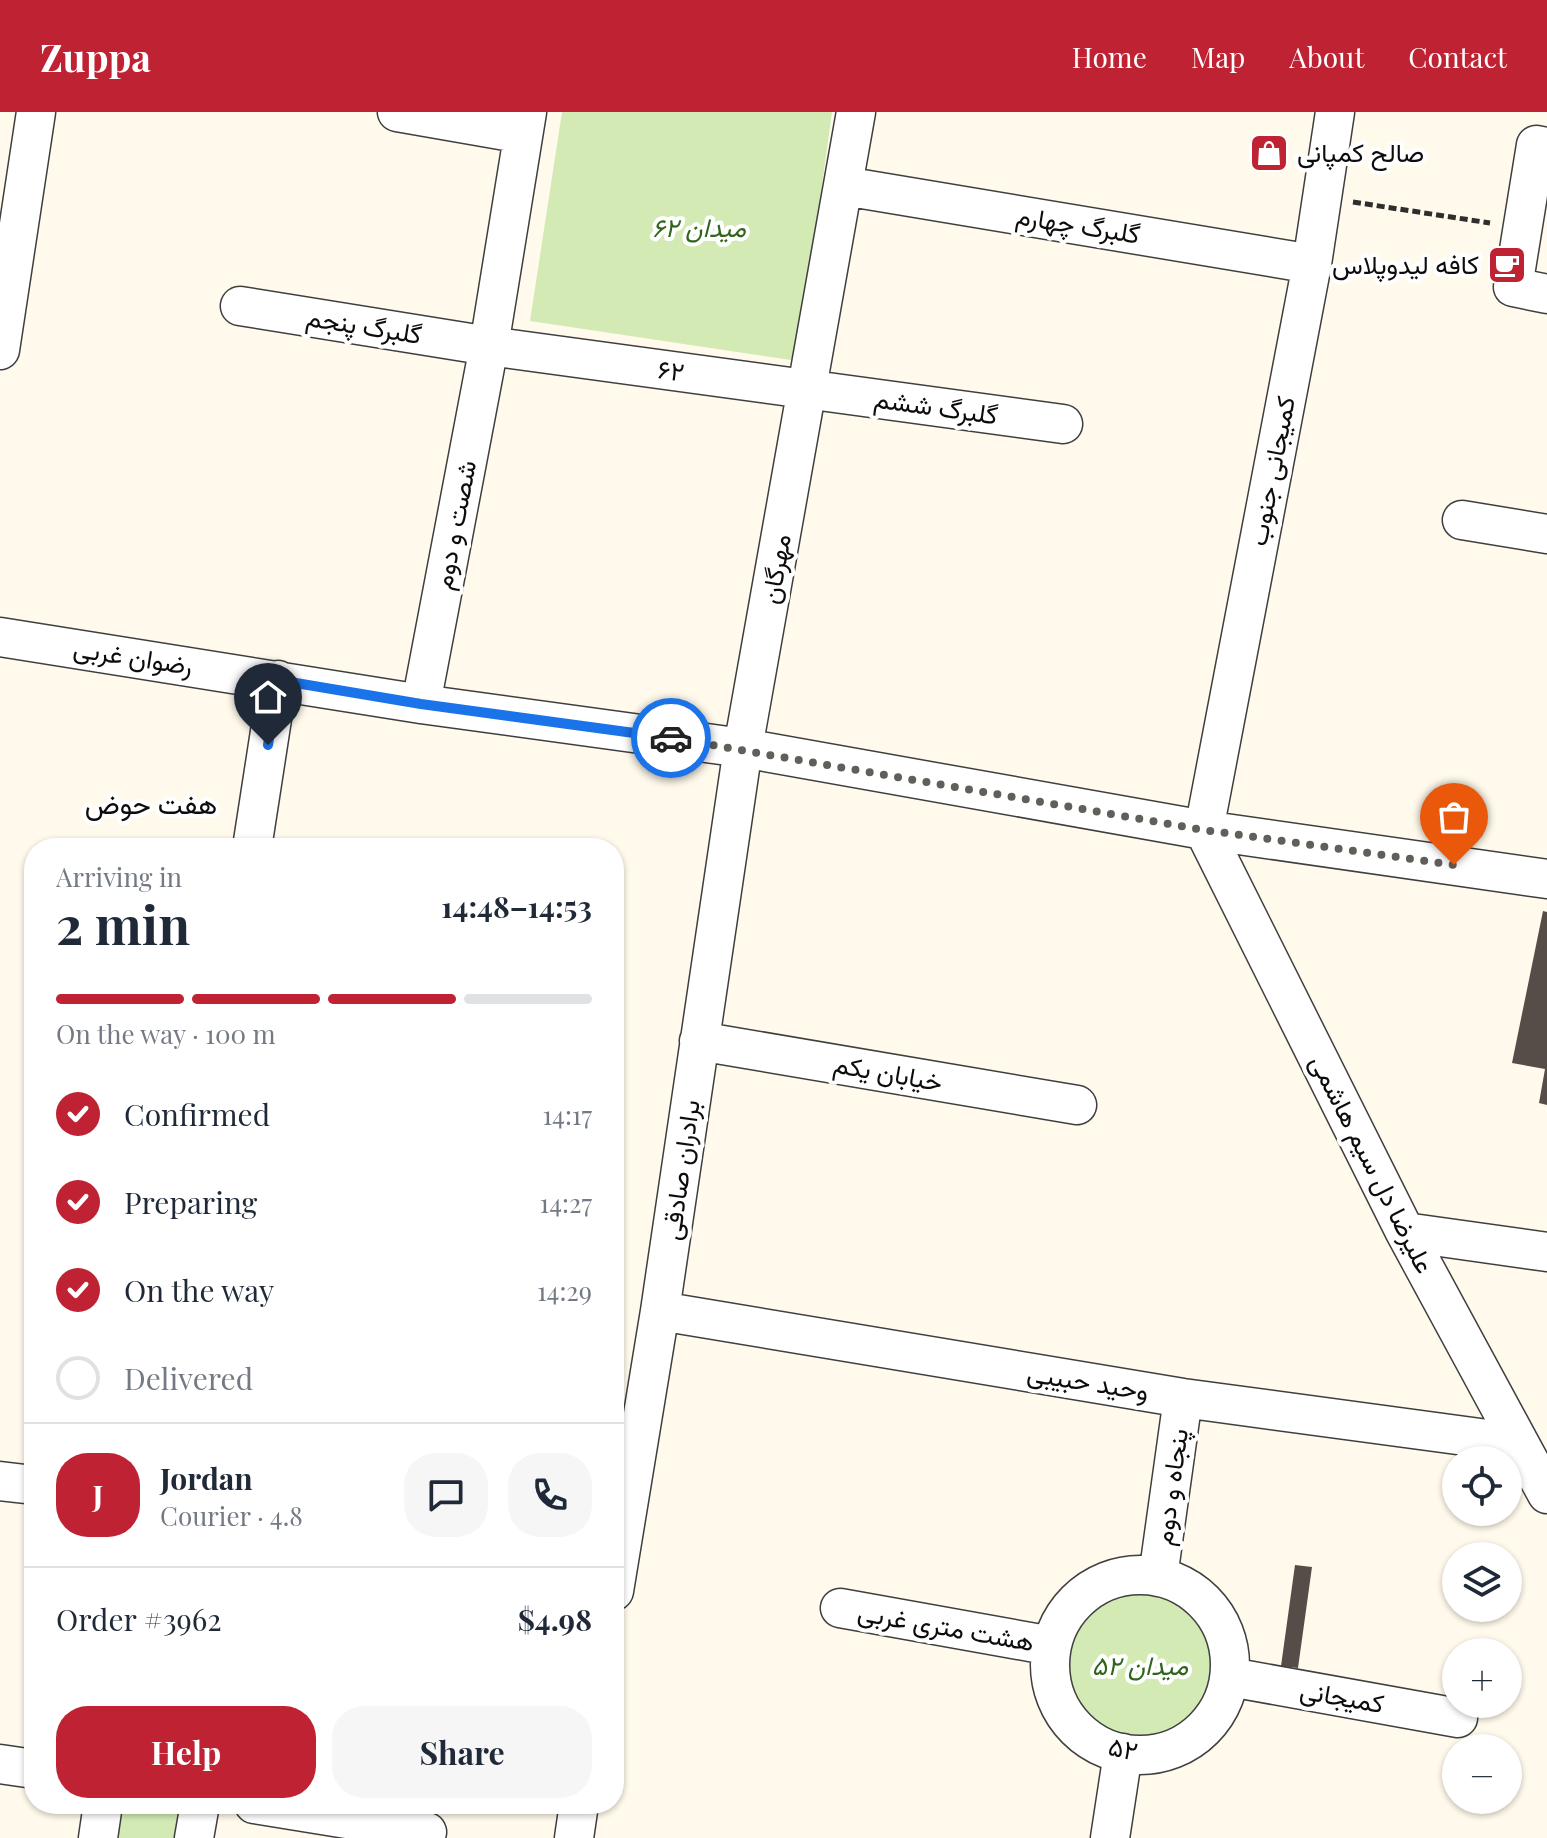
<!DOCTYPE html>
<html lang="en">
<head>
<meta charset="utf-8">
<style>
  body { margin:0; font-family:"Playfair Display",Vazirmatn,serif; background:#f6f6f7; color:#1f2937; height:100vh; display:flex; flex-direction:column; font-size:30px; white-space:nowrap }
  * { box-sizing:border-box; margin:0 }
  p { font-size:26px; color:#747a83 }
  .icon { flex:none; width:44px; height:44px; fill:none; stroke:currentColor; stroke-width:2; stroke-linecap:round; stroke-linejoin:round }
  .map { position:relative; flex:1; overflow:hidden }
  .panel { position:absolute; left:24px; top:726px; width:600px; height:976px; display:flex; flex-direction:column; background:#fff; border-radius:32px; box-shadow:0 2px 6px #0004 }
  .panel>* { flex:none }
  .controls { position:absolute; left:1442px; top:1334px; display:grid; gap:16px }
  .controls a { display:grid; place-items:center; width:80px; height:80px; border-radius:50%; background:#fff; box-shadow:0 2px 6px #0004; font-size:40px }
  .pin { position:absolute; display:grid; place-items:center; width:68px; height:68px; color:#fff; margin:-82px -34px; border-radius:50% 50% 50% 0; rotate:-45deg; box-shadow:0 0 8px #0007 }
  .pin .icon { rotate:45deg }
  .courier { position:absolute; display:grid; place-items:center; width:80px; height:80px; margin:-40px; border:6px solid #1a73e8; border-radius:50%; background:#fff; color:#222; box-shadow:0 2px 10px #0007 }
  .headline em { font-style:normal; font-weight:700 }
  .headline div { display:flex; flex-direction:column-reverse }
  .headline { display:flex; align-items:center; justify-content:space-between; height:136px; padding:0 32px }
  h1 { font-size:52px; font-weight:700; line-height:60px }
  .bar { display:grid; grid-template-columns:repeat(4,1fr); gap:12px 8px; align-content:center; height:96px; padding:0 32px }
  .bar i { height:10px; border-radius:6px; background:#e0e1e3 }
  .bar .on { background:#bf2232 }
  .bar p { grid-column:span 4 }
  .line { display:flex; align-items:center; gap:20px; padding:0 32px; border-top:2px solid #e0e1e3 }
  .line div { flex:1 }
  .round { display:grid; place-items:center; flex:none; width:84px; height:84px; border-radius:32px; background:#f6f6f7 }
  ol { padding:0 32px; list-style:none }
  li { display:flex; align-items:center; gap:24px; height:88px }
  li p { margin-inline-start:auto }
  li .icon { padding:8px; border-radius:50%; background:#bf2232; color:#fff; stroke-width:4 }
  li:last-child { color:#747a83 }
  li i { width:44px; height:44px; border:4px solid #e0e1e3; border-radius:50% }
  .primary-button { display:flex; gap:16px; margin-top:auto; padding:16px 32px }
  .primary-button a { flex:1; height:92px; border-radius:32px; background:#bf2232; color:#fff; font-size:32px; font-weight:700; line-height:92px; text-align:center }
  .primary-button a+a { background:#f6f6f7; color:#1f2937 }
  header { display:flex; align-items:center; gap:48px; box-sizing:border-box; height:112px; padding:0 40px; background:#bf2232; color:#fff }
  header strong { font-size:38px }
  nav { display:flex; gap:44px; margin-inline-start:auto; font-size:28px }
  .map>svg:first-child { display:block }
  .green { fill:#d3eab5 }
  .building { fill:#554d48 }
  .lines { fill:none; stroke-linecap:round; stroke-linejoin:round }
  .street-casing { stroke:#3f3f3f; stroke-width:41 }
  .path { stroke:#2e2e2e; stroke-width:5; stroke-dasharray:8 4; stroke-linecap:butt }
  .street { stroke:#fff; stroke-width:38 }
  .done { stroke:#615f5a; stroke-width:8; stroke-dasharray:0 14.4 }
  .route { stroke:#1a73e8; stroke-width:10 }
  .labels { text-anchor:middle; stroke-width:8; stroke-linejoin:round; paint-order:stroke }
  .poi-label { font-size:26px; fill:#0c0c0c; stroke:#fff; text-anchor:start }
  .street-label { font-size:26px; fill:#0c0c0c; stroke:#fff }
  .park-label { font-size:26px; font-style:italic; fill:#2f651c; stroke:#fff }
  .neighbourhood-label { font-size:28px; fill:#0c0c0c; stroke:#fff }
</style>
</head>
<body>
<header>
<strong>Zuppa</strong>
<nav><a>Home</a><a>Map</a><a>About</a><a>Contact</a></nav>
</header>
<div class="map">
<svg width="1547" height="1726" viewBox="0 0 1547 1726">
  <rect width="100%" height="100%" fill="#fffaec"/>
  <path class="green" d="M 562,0 L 832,0 L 798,249 L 530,209 Z
    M1051 1554a90 90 0 1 1 180 0a90 90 0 1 1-180 0Z
    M 120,1692 L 182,1700 L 178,1726 L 115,1726 Z"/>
  <path class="building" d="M 1543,799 L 1547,800 L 1547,993 L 1539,991 L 1545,957 L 1512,951 Z
    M 1295,1453 L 1312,1455 L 1298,1556 L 1281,1554 Z"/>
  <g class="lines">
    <defs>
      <path id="street" d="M 397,0 L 523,22
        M 1335,0 L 1312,152 L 1204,718 L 1405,1120 L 1547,1382
        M 1547,35 L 1536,33 L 1513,175 L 1547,182
        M 844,74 L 1312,152
        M 240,194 L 489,234 L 1063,312
        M 0,238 L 36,0
        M 1462,408 L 1547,422
        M 0,525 L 421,592 L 743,636 L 1204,718 L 1547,767
        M 421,592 L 489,234 L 527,0
        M 252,736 L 278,568
        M 699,929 L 1077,993
        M 1405,1120 L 1547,1140
        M 660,1199 L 1183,1286 L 1517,1331
        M 0,1369 L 34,1373
        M1050 1553a90 90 0 1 1 180 0a90 90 0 1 1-180 0Z
        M 1158,1465 L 1183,1286
        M 614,1479 L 660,1199 L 743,636 L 856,0
        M 840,1496 L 1052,1534
        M 1230,1561 L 1230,1565 L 1458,1606
        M 0,1652 L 34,1657
        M 254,1692 L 427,1720
        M 98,1726 L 103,1692
        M 194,1726 L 200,1692
        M 574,1726 L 579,1692
        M 1110,1726 L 1123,1641"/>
    </defs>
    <use href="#street" class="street-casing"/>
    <path class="path" d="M 1353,90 L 1490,111"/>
    <use href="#street" class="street"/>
  </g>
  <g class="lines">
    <path class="done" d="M 671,626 L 1204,718 L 1454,753"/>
    <path class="route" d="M 268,633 L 278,568 L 421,592 L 671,626"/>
  </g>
  <defs>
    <symbol id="shop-square" viewBox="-11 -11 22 22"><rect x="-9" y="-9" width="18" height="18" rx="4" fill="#bf2232" stroke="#fff"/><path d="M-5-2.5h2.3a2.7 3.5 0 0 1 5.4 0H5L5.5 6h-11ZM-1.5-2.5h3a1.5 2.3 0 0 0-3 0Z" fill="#fff"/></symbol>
    <symbol id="cafe-square" viewBox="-11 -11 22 22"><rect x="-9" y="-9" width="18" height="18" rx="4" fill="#bf2232" stroke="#fff"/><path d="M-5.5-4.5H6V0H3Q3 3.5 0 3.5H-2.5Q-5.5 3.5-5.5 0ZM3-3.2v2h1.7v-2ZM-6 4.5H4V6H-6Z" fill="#fff"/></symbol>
  </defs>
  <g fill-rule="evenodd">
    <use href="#shop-square" x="1247" y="19" width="44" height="44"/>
    <use href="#cafe-square" x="1485" y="131" width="44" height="44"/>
  </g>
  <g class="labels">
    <g class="poi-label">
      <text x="1297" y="50">صالح کمپانی</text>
      <text x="1479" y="162" text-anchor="end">کافه لیدوپلاس</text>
    </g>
    <g class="street-label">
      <text transform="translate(1078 113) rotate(9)" y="9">گلبرگ چهارم</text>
      <text transform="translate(364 214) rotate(9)" y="9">گلبرگ پنجم</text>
      <text transform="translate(671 259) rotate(8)" y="9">۶۲</text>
      <text transform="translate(936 295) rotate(8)" y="9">گلبرگ ششم</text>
      <text transform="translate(1272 359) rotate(-79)" y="9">کمیجانی جنوب</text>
      <text transform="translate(455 413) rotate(-79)" y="9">شصت و دوم</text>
      <text transform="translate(776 457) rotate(-80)" y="9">مهرگان</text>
      <text transform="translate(133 545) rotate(9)" y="9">رضوان غربی</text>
      <text transform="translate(888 961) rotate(10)" y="9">خیابان یکم</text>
      <text transform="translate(1372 1052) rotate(63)" y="9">علیرضا دل سیم هاشمی</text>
      <text transform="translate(681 1058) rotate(-82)" y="9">برادران صادقی</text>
      <text transform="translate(1088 1270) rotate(9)" y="9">وحید حبیبی</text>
      <text transform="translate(1171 1375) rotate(-82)" y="9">پنجاه و دوم</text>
      <text transform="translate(946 1515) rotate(10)" y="9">هشت متری غربی</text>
      <text transform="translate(1342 1585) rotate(10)" y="9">کمیجانی</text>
      <text transform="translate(1123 1637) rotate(12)" y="9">۵۲</text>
    </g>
    <g class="park-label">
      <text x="699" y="125">میدان ۶۲</text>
      <text x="1140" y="1563">میدان ۵۲</text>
    </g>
    <g class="neighbourhood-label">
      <text x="151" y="702">هفت حوض</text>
    </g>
  </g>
</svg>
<div class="controls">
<a><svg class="icon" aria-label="locate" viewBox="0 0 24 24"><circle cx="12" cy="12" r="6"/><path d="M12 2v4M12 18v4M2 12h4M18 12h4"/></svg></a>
<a><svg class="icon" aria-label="layers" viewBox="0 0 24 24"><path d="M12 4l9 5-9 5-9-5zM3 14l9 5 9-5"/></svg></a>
<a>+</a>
<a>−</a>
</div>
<div class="pin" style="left:1454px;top:753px;background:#ea580c"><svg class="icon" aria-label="bag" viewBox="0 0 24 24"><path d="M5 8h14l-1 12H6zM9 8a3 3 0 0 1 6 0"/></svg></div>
<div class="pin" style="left:268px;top:633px;background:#1f2937"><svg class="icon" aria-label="home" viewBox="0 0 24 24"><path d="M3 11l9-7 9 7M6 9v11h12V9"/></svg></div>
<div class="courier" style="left:671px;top:626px"><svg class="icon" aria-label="car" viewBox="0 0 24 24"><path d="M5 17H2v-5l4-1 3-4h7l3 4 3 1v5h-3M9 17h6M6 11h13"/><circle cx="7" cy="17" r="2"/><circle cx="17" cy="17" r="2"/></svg></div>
<section class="panel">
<div class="headline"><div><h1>2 min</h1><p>Arriving in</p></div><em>14:48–14:53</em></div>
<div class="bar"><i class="on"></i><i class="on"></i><i class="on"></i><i></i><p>On the way · 100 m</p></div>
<ol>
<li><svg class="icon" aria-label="check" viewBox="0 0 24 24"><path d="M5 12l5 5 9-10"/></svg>Confirmed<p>14:17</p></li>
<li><svg class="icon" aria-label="check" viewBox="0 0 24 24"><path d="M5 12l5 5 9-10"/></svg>Preparing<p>14:27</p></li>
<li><svg class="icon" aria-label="check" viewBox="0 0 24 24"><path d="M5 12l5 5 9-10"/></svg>On the way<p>14:29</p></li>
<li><i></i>Delivered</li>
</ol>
<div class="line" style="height:144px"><b class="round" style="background:#bf2232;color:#fff">J</b><div><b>Jordan</b><p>Courier · 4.8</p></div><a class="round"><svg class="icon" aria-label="chat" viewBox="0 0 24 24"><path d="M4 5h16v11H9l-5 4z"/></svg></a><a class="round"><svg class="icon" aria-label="phone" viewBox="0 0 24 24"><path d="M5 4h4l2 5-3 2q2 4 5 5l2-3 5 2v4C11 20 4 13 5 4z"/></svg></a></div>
<div class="line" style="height:104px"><div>Order #3962</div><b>$4.98</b></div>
<div class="primary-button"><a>Help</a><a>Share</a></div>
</section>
</div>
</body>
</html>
